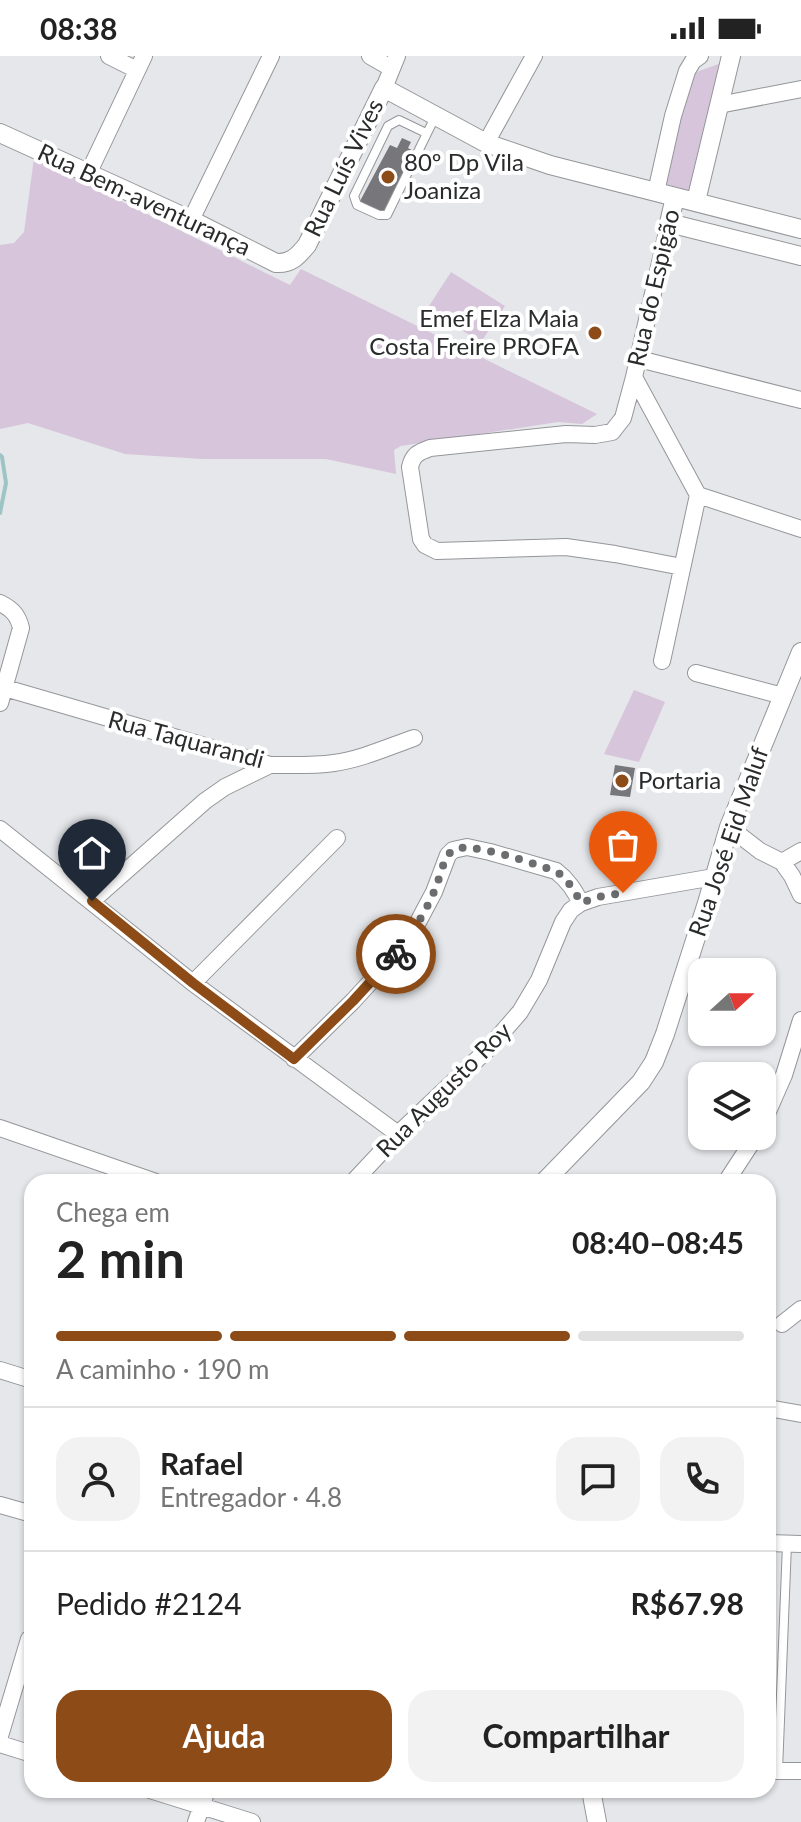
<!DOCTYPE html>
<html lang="pt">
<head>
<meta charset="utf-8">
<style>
  body { margin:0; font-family:Lato,sans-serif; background:#f2f2f2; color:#222; height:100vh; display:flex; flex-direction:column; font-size:30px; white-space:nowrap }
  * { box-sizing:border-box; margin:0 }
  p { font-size:26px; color:#767676 }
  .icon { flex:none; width:44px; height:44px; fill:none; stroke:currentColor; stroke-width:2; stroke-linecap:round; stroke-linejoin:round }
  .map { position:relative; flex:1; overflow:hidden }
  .details { position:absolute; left:24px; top:1118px; width:752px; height:624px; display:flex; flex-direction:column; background:#fff; border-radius:24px; box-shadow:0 2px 6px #0004 }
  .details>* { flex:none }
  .needle { width:52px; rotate:69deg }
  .buttons { position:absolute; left:688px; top:902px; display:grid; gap:16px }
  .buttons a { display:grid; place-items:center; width:88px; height:88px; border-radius:16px; background:#fff; box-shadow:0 2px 6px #0004; font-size:40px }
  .pin { position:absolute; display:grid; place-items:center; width:68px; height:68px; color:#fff; margin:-82px -34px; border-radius:50% 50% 50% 0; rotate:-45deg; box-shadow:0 0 8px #0007 }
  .pin .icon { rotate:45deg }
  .courier { position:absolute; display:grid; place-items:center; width:80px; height:80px; margin:-40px; border:6px solid #8d4c17; border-radius:50%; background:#fff; color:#222; box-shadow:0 2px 10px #0007 }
  .overview em { font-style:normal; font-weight:700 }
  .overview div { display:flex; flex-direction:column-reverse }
  .overview { display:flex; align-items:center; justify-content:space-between; height:136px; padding:0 32px }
  h1 { font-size:52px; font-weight:700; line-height:60px }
  .bar { display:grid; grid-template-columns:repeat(4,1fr); gap:12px 8px; align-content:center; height:96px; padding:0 32px }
  .bar i { height:10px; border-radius:6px; background:#e0e0e0 }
  .bar .selected { background:#8d4c17 }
  .bar p { grid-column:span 4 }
  .line { display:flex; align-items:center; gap:20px; padding:0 32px; border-top:2px solid #e0e0e0 }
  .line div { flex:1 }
  .round { display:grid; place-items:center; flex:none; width:84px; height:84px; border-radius:24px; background:#f2f2f2 }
  .action { display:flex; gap:16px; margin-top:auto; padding:16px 32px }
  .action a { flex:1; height:92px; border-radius:24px; background:#8d4c17; color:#fff; font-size:32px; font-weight:700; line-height:92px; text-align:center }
  .action a+a { background:#f2f2f2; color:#222 }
  .status { display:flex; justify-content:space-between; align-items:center; height:56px; padding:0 40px; background:#fff; direction:ltr }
  .status svg { height:22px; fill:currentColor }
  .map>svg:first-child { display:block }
  .green { fill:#d7c5db }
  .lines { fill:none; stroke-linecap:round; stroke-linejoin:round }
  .stream { stroke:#9dc5c5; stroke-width:4 }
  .building { fill:#77767a }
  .service-casing { stroke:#949699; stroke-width:10 }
  .minor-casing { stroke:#949699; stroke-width:18 }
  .tertiary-casing { stroke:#949699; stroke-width:20 }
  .service { stroke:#fff; stroke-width:8 }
  .minor { stroke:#fff; stroke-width:16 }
  .tertiary { stroke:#fff; stroke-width:18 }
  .done { stroke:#6b6d6e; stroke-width:8; stroke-dasharray:0 14.4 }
  .route { stroke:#8d4c17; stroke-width:10 }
  .poi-dot { fill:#8d4c17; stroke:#fff; stroke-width:3 }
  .labels { text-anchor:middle; stroke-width:8; stroke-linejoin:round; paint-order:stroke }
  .poi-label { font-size:24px; fill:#2a2b2c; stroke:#fff; text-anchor:start }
  .street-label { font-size:24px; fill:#2a2b2c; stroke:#fff }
</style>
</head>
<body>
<div class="status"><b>08:38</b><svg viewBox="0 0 49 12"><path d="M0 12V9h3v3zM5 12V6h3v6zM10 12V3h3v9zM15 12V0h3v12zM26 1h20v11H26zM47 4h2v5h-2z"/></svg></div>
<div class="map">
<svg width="801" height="1766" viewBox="0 0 801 1766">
  <rect width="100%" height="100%" fill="#e5e7ea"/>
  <path class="green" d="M 724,6 L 694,139 L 660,131 L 691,21 L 699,15 Z
    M 34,102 L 290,229 L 301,213 L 597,358 L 582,368 L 558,366 L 401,390 L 394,394 L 396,418 L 326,403 L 202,403 L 125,398 L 28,367 L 0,373 L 0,189 L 14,187 L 24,176 Z
    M 451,216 L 505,250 L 481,286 L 427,253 Z
    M 634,634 L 665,646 L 639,706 L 604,698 Z"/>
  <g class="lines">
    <path class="stream" d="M 0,399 L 2,401 L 6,427 L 0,457"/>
  </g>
  <path class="building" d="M 402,82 L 411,86 L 408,92 L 417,97 L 385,158 L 360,145 L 390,89 L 397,92 Z
    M 615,709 L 635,712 L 630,741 L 610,739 Z"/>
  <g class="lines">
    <defs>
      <path id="service" d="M 426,77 L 399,64 L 388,70 L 354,140 L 357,149 L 379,159 L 387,159 L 435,61
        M 778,1714 L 787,1488"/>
      <path id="minor" d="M 109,0 L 137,14
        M 370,0 L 391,12
        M 384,32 L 397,0
        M 719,49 L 801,33
        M 486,87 L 534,0
        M 88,118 L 144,0
        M 656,136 L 673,60 L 687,15 L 693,5 L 700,0
        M 191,164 L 271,0
        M 669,167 L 634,321 L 698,439 L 801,473
        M 639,303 L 801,344
        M 634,321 L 623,362 L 612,376 L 595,379 L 566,378 L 430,392 C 419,396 413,398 410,411 L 421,483 L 425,489 L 437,495 L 566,491 L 615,498 L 682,511
        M 0,547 C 12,553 18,559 21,572 L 0,647
        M 662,605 L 698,439
        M 696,617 L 783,640
        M 5,632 L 270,709 C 291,709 313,710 334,707 C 362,703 388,691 414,682
        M 729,771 L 760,795 L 782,806 L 792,820 L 801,839
        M 0,773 L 193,927 L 398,1078
        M 782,806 L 801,795
        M 92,845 L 205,745 L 225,731 L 270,709
        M 193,927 L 337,782
        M 294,1003 L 353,945 L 397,897 L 417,868 L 434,836 L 448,799 L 453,794 L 467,791 L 490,796 L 556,815 C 568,824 574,834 581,847
        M 762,1069 L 784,1019 L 801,964
        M 0,1072 L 156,1126
        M 355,1124 L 398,1078 L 487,994 L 520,956 L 539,924 L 563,866 L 571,854 L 581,847 L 598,841 L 714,821
        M 726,1126 L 756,1080
        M 782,1268 L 801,1253
        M 0,1314 L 32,1324
        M 768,1352 L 801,1358
        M 0,1449 L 32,1458
        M 768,1487 L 801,1488
        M 0,1680 L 29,1583
        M 0,1688 L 32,1698
        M 768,1715 L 801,1715
        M 150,1734 L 252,1766
        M 196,1766 L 207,1734"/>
      <path id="tertiary" d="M 0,77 L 191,164 L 276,207 C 291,208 298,200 307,189 L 384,32 L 486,87 L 550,109 L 801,173
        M 675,141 L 669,167 L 801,200
        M 696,145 L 731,0
        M 544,1126 L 641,1026 L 654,1006 L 665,978 L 707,847 L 729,771 L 801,596
        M 591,1734 L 597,1766"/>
    </defs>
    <use href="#service" class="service-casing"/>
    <use href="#minor" class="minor-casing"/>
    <use href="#tertiary" class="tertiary-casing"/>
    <use href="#service" class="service"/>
    <use href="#minor" class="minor"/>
    <use href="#tertiary" class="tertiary"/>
  </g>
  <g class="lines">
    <path class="done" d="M 396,898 C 413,876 428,853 437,828 C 441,818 444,800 453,794 C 469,784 536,809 556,815 C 568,824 574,834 581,847 L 598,841 L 623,837"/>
    <path class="route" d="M 92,845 L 193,927 L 294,1003 L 353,945 L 396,898"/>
  </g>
  <g class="poi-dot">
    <circle cx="388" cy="121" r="8"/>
    <circle cx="595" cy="277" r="8"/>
    <circle cx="622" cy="725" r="8"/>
  </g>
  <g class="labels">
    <g class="poi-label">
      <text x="404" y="115">80º Dp Vila<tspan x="404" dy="28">Joaniza</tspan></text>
      <text x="579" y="271" text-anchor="end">Emef Elza Maia<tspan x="579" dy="28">Costa Freire PROFA</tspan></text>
      <text x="638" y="733">Portaria</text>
    </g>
    <g class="street-label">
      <text transform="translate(344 112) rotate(-64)" y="8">Rua Luís Vives</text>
      <text transform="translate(144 144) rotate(25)" y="8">Rua Bem-aventurança</text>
      <text transform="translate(654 232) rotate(-77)" y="8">Rua do Espigão</text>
      <text transform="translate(186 684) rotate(15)" y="8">Rua Taquarandi</text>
      <text transform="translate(729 786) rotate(-71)" y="8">Rua José Eid Maluf</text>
      <text transform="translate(444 1034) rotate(-45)" y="8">Rua Augusto Roy</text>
    </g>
  </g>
</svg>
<div class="buttons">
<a><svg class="needle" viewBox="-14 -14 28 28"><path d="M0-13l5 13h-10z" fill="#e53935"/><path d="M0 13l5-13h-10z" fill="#767676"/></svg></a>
<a><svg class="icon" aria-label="layers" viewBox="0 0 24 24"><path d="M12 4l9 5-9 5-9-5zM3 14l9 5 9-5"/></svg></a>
</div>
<div class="pin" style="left:623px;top:837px;background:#ea580c"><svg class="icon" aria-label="bag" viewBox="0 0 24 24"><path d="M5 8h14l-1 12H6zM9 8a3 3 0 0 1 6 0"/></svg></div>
<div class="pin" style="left:92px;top:845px;background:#1f2937"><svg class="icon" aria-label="home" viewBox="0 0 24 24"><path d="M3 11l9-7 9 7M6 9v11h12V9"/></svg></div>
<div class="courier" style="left:396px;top:898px"><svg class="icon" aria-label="bike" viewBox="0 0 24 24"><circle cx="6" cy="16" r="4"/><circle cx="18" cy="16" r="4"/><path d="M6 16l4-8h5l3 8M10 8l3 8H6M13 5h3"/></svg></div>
<section class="details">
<div class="overview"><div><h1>2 min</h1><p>Chega em</p></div><em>08:40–08:45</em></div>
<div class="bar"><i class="selected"></i><i class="selected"></i><i class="selected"></i><i></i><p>A caminho · 190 m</p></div>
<div class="line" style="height:144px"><a class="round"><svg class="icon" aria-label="person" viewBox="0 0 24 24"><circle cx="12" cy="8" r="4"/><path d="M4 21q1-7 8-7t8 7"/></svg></a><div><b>Rafael</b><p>Entregador · 4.8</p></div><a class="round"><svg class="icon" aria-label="chat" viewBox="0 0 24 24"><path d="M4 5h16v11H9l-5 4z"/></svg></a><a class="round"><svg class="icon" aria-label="phone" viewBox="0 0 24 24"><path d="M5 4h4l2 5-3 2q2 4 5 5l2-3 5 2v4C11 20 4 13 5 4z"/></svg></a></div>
<div class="line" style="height:104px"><div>Pedido #2124</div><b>R$67.98</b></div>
<div class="action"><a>Ajuda</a><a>Compartilhar</a></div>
</section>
</div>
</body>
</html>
